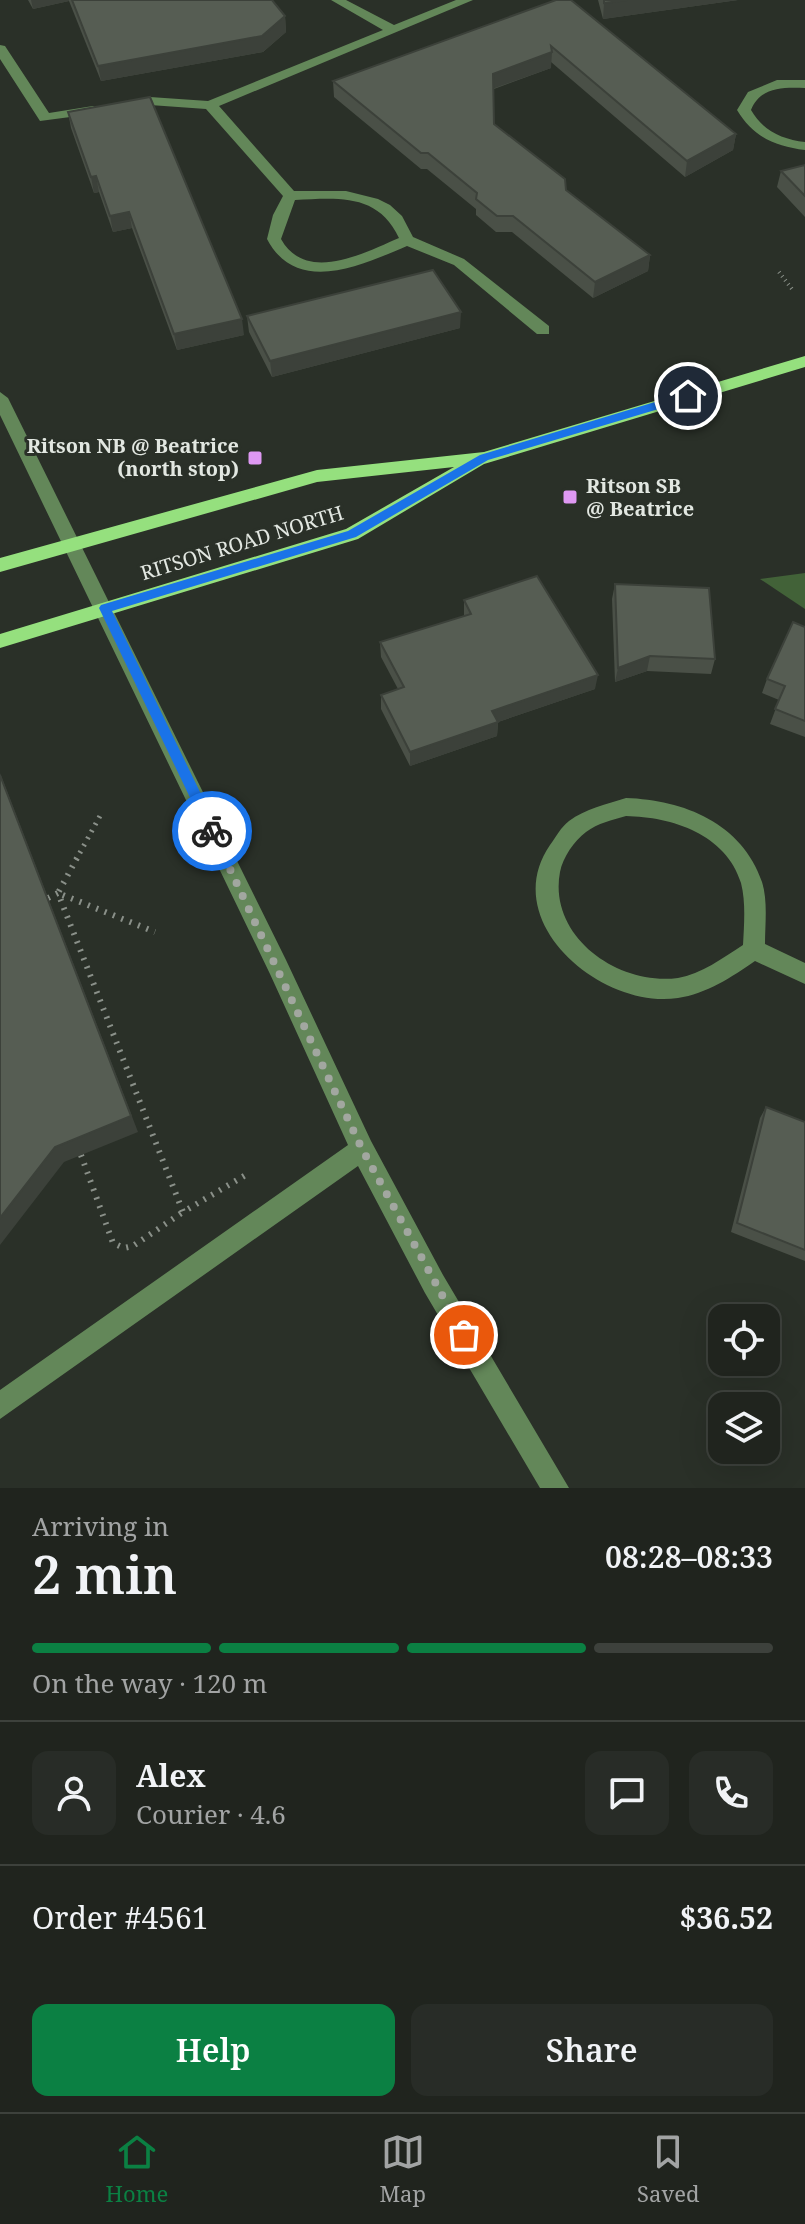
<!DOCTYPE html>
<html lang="en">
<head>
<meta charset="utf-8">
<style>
  body { margin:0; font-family:"Noto Serif",serif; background:#282c27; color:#f1f3f6; height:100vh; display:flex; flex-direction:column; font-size:30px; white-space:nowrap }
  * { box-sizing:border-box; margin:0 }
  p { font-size:26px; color:#a2a4a4 }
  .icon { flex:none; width:44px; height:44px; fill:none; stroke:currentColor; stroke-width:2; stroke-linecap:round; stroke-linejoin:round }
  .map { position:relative; height:1488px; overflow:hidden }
  .panel { display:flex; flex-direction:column; background:#20241e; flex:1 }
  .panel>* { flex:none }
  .fabs { position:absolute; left:708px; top:1304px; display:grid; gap:16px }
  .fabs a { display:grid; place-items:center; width:72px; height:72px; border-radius:16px; background:#20241e; box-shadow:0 8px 32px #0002,0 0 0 2px #3d413c; font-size:40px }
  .pin { position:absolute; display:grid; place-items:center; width:68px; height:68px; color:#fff; margin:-34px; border:4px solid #fff; border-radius:50%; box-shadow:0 2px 8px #0007 }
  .courier { position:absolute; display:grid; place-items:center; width:80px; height:80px; margin:-40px; border:6px solid #1a73e8; border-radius:50%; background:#fff; color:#222; box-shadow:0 2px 10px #0007 }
  .overview em { font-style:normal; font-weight:600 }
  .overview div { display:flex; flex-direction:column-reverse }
  .overview { display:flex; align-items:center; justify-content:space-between; height:136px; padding:0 32px }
  h1 { font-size:52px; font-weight:600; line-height:60px }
  .bar { display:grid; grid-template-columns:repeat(4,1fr); gap:12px 8px; align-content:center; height:96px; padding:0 32px }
  .bar i { height:10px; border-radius:6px; background:#3d413c }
  .bar .active { background:#0b8043 }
  .bar p { grid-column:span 4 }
  .line { display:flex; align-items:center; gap:20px; padding:0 32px; border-top:2px solid #3d413c }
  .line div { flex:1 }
  .round { display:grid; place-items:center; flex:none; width:84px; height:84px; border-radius:16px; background:#282c27 }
  .action { display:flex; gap:16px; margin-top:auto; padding:16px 32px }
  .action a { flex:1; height:92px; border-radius:16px; background:#0b8043; color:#fff; font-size:32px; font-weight:600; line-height:92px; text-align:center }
  .action a+a { background:#282c27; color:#f1f3f6 }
  .menu { display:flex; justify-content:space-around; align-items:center; height:112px; border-top:2px solid #3d413c; background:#20241e; font-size:22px; color:#a2a4a4 }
  .menu a { display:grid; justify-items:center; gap:4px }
  .menu .active { color:#0b8043 }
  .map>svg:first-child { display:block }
  .green { fill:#426238 }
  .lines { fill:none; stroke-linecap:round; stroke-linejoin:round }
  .path-far2 { stroke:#8a9089; stroke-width:4; stroke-dasharray:1 4; stroke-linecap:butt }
  .path-far1 { stroke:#8a9089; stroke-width:5; stroke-dasharray:2 6; stroke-linecap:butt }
  .path { stroke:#8a9089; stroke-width:6; stroke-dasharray:2 7; stroke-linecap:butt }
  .minor { fill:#638759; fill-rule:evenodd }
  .major { fill:#95e07e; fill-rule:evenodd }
  .wall { fill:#4a5047 }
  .shaded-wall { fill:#3c413a }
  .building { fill:#565d53; stroke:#3c413a; stroke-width:2 }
  .route { fill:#1a73e8 }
  .done { stroke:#a2a7a0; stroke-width:8; stroke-dasharray:0 14.4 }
  .poi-dot { fill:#de98f2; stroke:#2a3028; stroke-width:3 }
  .labels { text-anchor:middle; stroke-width:6; stroke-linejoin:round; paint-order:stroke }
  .poi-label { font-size:20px; font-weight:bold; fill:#e2e7e1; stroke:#2a3028; text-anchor:end }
  .street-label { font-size:20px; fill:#e2e7e1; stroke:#2a3028 }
</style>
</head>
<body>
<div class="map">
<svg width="805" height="1488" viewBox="0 0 805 1488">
  <rect width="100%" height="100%" fill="#2a3028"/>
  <path class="green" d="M 805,573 L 805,609 L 760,579 Z"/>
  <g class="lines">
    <path class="path-far2" d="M 779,272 L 792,289"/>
    <path class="path-far1" d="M 76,860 L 101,814"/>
    <path class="path" d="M 77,858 L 58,893 L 155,932
      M 48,898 L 58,893 L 183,1212 L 249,1173
      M 81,1155 L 113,1243 L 124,1248 L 133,1246 L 183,1212"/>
    <path class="minor" d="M 331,0 L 346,0 L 394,25 L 456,0 L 473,0 L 219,106 L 294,191 L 346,191 L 378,199 L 390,205 L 402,216 L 413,237 L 464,259 L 549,326 L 549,334 L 537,334 L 454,265 L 407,246 C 362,265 297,296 267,239 L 273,215 L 283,196 L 206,109 L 150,105 L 125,109 L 118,105 L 150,97 L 208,101 L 383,30 ZM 295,200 C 338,198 378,193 399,238 C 364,253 306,284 281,239 Z
      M 0,45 L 5,46 L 49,113 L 93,106 L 100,110 L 93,114 L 40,121 L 0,59 Z
      M 777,80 L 805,80 L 805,88 C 783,87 760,87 751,110 C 763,131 782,139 805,142 L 805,150 C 775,146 753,137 737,110 L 748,92 Z
      M 0,392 L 8,398 L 286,960 L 371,1141 L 443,1275 L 569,1488 L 540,1488 L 425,1293 L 358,1166 L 0,1419 L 0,1390 L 348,1145 L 270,974 L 0,415 Z
      M 626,798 C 684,800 742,823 762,882 C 768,901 765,924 765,944 L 805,963 L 805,984 L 755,961 C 732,977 706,994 678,998 C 602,1010 497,922 550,845 C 556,837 561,827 569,821 C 585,809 607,804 626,798 ZM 626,816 C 672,817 726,834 741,883 C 746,903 744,925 743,945 C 723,958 701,974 678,978 C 617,986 548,936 560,872 C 563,857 574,841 586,832 C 598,823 612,820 626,816 Z"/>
    <path class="major" d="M 805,356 L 805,367 L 484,464 L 358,539 L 0,648 L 0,634 L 346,529 L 454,467 L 317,482 L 0,572 L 0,558 L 317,470 L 484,452 Z"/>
  </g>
  <path class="wall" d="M 28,0 L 272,0 L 285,16 L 286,32 L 263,52 L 101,81 L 69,1 L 33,9 Z
    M 556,0 L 736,134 L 733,150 L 685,177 L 551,62 L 551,68 L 494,89 L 494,124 L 566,190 L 650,255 L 648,271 L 593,298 L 512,232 L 496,232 L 476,215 L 476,209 L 427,169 L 421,169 L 334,97 L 333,81 Z
    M 598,0 L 738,0 L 603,19 Z
    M 68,112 L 244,335 L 177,350 L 132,228 L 113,232 L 99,192 L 94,193 L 71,128 Z
    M 805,165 L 805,217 L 777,187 L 781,171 Z
    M 247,316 L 460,328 L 272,377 L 249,332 Z
    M 615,584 L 715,659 L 711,674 L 647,671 L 615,682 L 612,599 Z
    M 464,600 L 595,689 L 498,722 L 497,736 L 410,766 L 381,709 L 381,695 L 398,689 L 381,657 L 380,642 L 464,616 Z
    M 805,627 L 805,737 L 770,724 L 779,700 L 762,693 L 767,679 Z
    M 766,1107 L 805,1122 L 805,1261 L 731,1232 L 760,1118 Z"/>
  <path class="shaded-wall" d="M 31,0 L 69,0 L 69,1 L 33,9 Z
    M 627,0 L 738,0 L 603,19 L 604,3 Z
    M 285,16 L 286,32 L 263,52 L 101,81 L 98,66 Z
    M 552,52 L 551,68 L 492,89 L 493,74 Z
    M 736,134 L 733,150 L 685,177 L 687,161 Z
    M 96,176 L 99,192 L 94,193 L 91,177 Z
    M 129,212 L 132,228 L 113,232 L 110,216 Z
    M 650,255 L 648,271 L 593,298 L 595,282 Z
    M 461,312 L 460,328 L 272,377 L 270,361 Z
    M 242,319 L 244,335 L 177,350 L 174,334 Z
    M 650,656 L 647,671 L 615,682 L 618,668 Z
    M 598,675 L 595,689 L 498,722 L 497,736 L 410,766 L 410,752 L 492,711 Z
    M 0,773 L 138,1132 L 64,1162 L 0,1245 Z"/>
  <path class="building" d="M 72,0 L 272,0 L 285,16 L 262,36 L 98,66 Z
    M 556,0 L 571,0 L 736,134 L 687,161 L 551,46 L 552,52 L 493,74 L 494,124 L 565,179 L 566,190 L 650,255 L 595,282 L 513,216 L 497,216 L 476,199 L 477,193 L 428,153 L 421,153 L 333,81 Z
    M 604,0 L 627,0 L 604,3 Z
    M 150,97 L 242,319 L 174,334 L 129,212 L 110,216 L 96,176 L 91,177 L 68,112 Z
    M 805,165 L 805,196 L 781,171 Z
    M 433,270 L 461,312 L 270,361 L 247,316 Z
    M 537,576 L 598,675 L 492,711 L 498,722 L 410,752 L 381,695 L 404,687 L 380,642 L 471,614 L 464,600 Z
    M 615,584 L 709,588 L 715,659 L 650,656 L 618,668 Z
    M 793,622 L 805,627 L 805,721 L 775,709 L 785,686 L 767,679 Z
    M 0,775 L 131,1116 L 55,1147 L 0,1218 Z
    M 766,1107 L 805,1122 L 805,1250 L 737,1223 Z"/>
  <path class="route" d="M 688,392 L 692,393 L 692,399 L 488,460 L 356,537 L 112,611 L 219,831 L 212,837 L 208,835 L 99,608 L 101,605 L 348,531 L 480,455 Z"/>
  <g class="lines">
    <path class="done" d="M 212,831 L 362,1149 L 464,1335"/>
  </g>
  <g class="poi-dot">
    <rect x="247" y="450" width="16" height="16" rx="4"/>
    <rect x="562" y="489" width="16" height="16" rx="4"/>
  </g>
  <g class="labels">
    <g class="poi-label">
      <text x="239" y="453">Ritson NB @ Beatrice<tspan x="239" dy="23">(north stop)</tspan></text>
      <text x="586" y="493" text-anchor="start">Ritson SB<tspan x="586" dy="23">@ Beatrice</tspan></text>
    </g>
    <g class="street-label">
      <text transform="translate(242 543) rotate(-17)" y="7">RITSON ROAD NORTH</text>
    </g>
  </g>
</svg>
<div class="fabs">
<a><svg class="icon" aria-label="locate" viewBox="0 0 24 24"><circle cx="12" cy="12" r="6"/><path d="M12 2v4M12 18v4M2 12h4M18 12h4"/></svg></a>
<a><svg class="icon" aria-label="layers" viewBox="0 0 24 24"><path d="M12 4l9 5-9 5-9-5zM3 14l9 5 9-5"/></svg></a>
</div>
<div class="pin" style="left:464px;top:1335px;background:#ea580c"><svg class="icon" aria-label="bag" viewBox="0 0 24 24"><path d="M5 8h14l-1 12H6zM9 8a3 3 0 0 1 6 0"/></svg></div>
<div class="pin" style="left:688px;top:396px;background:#1f2937"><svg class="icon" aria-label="home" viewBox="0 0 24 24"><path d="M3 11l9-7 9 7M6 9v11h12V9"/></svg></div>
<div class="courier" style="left:212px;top:831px"><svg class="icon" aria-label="bike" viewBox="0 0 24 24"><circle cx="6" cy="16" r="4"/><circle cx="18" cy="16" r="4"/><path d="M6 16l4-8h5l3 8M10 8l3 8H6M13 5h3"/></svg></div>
</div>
<section class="panel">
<div class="overview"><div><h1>2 min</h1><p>Arriving in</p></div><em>08:28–08:33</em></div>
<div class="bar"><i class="active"></i><i class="active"></i><i class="active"></i><i></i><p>On the way · 120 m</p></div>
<div class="line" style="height:144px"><a class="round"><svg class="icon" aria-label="person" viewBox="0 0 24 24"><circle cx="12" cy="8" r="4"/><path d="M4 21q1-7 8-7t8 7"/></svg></a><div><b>Alex</b><p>Courier · 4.6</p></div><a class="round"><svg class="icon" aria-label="chat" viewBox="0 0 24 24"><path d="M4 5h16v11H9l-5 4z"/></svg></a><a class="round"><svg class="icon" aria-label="phone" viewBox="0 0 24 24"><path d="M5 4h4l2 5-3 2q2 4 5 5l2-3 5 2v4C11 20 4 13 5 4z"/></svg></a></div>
<div class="line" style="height:104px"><div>Order #4561</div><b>$36.52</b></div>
<div class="action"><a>Help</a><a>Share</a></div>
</section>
<nav class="menu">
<a class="active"><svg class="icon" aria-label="home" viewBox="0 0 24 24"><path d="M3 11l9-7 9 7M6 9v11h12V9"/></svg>Home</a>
<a><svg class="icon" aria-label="map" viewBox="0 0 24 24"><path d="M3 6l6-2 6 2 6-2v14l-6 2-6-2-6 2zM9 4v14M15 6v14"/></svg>Map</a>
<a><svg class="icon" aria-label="saved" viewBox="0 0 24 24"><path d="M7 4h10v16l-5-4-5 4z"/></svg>Saved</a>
</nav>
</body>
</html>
